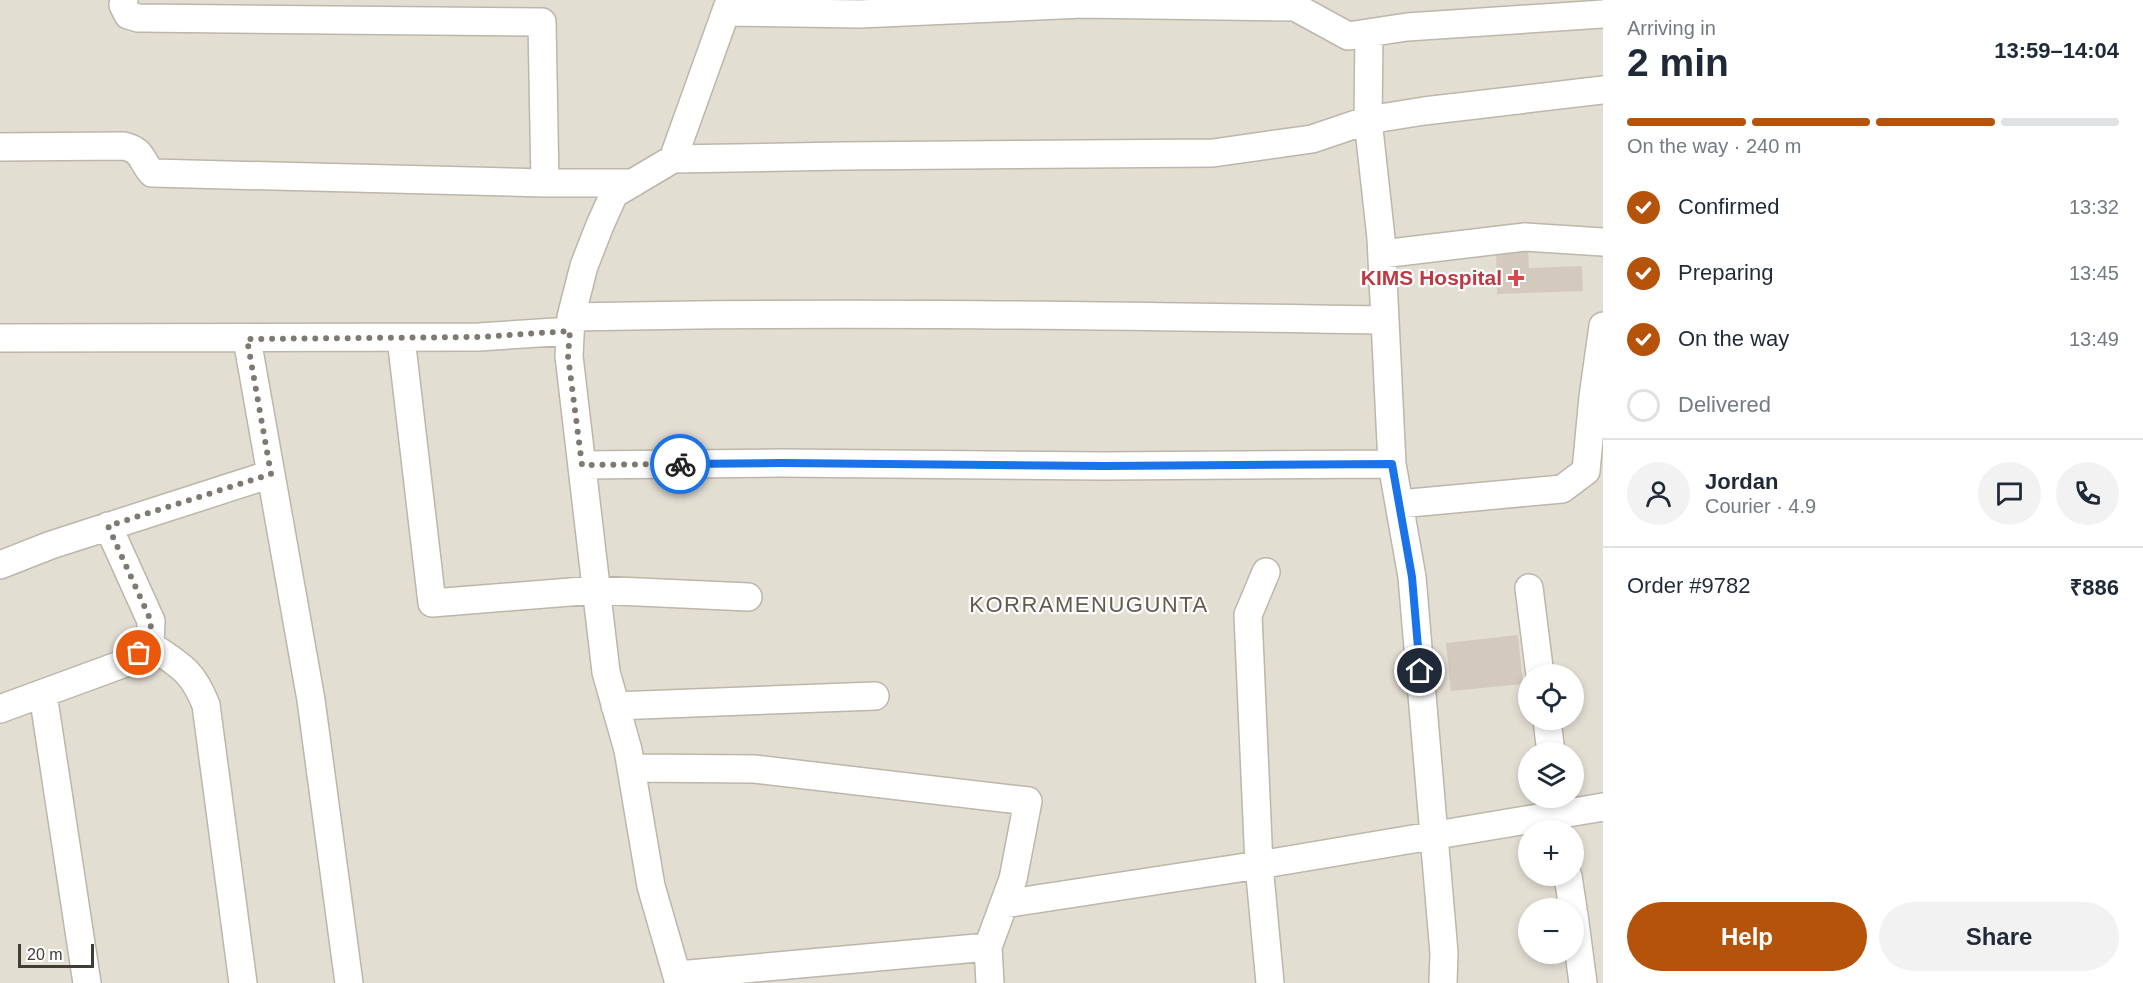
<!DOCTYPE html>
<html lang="en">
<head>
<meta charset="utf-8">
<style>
  body { margin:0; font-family:Arial,sans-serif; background:#f2f2f3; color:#1f2937; height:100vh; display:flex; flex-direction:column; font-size:22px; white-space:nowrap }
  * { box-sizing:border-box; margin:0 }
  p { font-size:20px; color:#747a83 }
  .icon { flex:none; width:33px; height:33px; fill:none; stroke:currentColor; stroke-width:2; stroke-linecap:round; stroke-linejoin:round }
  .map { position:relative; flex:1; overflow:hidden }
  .details { display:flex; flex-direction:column; background:#fff; width:540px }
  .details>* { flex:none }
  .controls { position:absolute; left:1518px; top:664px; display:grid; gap:12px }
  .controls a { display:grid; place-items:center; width:66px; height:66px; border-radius:50%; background:#fff; box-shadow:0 3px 9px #0003; font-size:30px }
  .scale { position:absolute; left:18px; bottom:15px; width:76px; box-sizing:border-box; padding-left:6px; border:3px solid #413c34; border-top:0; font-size:16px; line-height:21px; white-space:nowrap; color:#413c34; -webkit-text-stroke:4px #fff; paint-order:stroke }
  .pin { position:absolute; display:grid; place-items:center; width:51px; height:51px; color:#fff; margin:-26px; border:3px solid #fff; border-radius:50%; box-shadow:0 2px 6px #0007 }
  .courier { position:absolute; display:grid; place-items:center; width:60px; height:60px; margin:-30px; border:4px solid #1a73e8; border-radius:50%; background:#fff; color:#222; box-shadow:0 2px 8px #0007 }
  .headline em { font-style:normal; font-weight:800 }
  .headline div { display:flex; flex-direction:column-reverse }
  .headline { display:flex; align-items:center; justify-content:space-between; height:102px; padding:0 24px }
  h1 { font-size:39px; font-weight:800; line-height:45px }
  .bar { display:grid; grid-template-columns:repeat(4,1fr); gap:9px 6px; align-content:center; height:72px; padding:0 24px }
  .bar i { height:8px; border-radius:4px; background:#e0e1e3 }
  .bar .selected { background:#b45309 }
  .bar p { grid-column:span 4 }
  .line { display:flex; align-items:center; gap:15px; padding:0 24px; border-top:2px solid #e0e1e3 }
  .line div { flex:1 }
  .round { display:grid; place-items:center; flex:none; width:63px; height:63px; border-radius:32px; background:#f2f2f3 }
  ol { padding:0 24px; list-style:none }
  li { display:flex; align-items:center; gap:18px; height:66px }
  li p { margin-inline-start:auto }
  li .icon { padding:6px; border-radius:50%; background:#b45309; color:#fff; stroke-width:4 }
  li:last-child { color:#747a83 }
  li i { width:33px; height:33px; border:3px solid #e0e1e3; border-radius:50% }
  .action { display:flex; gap:12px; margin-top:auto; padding:12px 24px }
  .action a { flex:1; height:69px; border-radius:36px; background:#b45309; color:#fff; font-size:24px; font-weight:800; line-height:69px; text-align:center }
  .action a+a { background:#f2f2f3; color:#1f2937 }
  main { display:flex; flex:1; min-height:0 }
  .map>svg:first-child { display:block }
  .residential { fill:#e3ded2; fill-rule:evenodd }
  .building { fill:#d3cabd }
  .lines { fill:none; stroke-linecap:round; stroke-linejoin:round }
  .minor-casing { stroke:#bdb6aa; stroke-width:30 }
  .minor { stroke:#fff; stroke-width:27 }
  .done { stroke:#7e7a72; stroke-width:6; stroke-dasharray:0 10.8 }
  .route { stroke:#1a73e8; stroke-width:8 }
  .health-dot { fill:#e0444e; stroke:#fff; stroke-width:2 }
  .labels { text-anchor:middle; stroke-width:4.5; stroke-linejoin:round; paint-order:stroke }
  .health-label { font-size:21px; font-weight:bold; fill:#be3a42; stroke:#fff; text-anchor:end }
  .neighbourhood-label { font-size:22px; letter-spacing:1.5px; fill:#635a4d; stroke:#fff }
</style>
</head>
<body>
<main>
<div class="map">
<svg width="1603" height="983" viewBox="0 0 1603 983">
  <rect width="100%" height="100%" fill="#f0ece4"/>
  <path class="residential" d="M 0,0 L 1603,0 L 1603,983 L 0,983 ZM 1528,675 L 1574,675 L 1574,720 L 1528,720 ZM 1528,753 L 1574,753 L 1574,798 L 1528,798 ZM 1528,831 L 1574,831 L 1574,876 L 1528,876 ZM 1528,909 L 1574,909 L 1574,954 L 1528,954 Z"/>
  <path class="building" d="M 1528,247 L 1529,268 L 1582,266 L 1583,291 L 1497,294 L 1496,248 Z
    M 1518,635 L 1523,684 L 1451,691 L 1446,643 Z"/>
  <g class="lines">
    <defs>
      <path id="minor" d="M 124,0 L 123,5 L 128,15 L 138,18 L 542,22 L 545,183 L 633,183
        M 726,12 L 860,14 L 1082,4 L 1295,7 L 1348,36 L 1407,27 L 1603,14
        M 1369,33 L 1368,120 L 1381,238 L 1392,464 L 1412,577 L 1444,953 L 1443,983
        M 0,147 L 124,146 C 144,151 140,160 152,173 L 545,183
        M 673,159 L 730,0
        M 1382,254 L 1525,237 L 1603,242
        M 571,317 C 842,311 1113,316 1385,320
        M 0,338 L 479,337 L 570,331
        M 401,338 L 432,603 L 595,590 L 748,597
        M 247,339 L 311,700 L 349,983
        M 582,465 L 781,463 L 1104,466 L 1392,464
        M 1399,504 L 1562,489 L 1586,471 L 1593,397 L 1603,326
        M 0,565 L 51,545 L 271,474
        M 1529,588 L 1540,675
        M 150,645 C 180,665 193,671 206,705 L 243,983
        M 43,694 L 87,983
        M 615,706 L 875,696
        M 0,709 L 128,662 L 150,645 L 151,621 L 108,526
        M 1547,720 L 1551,753
        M 631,768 L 754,769 L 1028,801 L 1013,879 L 988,947 L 678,975
        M 1568,876 L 1573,909
        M 1004,904 L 1259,865 L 1248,615 L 1266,572
        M 1574,915 L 1583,983
        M 988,947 L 990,983
        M 679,983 L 651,886 L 628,750 L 606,672 L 569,356 L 571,317 L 584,266 L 600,225 L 614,194 L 673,159 L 843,156 L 1213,153 L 1312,139 L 1368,120 L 1424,111 L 1603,90
        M 1270,983 L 1259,865 L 1603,807"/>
    </defs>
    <use href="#minor" class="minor-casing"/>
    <use href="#minor" class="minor"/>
  </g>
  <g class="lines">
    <path class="done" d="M 139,653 L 150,645 L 151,621 L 108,526 L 271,474 L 247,339 L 479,337 L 570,331 L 568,356 L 582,465 L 680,464"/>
    <path class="route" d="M 680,464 L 781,463 L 1104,466 L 1392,464 L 1412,577 L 1420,671"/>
  </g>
  <path class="health-dot" d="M1513 269h6v6h6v6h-6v6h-6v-6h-6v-6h6z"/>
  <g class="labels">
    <g class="health-label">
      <text x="1502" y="285">KIMS Hospital</text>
    </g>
    <g class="neighbourhood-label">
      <text x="1089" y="612">KORRAMENUGUNTA</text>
    </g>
  </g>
</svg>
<div class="controls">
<a><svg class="icon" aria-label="locate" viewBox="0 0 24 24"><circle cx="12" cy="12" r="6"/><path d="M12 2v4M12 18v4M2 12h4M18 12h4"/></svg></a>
<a><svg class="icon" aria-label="layers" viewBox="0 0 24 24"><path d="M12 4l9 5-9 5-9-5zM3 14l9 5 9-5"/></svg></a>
<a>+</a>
<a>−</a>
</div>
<div class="scale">20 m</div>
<div class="pin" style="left:139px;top:653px;background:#ea580c"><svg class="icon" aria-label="bag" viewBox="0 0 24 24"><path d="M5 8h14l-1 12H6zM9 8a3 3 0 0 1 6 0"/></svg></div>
<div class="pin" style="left:1420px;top:671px;background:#1f2937"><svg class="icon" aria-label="home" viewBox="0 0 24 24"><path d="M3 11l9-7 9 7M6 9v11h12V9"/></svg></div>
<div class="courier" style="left:680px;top:464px"><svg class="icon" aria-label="bike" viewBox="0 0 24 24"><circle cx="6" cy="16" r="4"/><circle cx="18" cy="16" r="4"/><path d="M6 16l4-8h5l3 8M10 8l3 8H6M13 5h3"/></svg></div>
</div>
<section class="details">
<div class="headline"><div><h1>2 min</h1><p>Arriving in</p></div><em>13:59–14:04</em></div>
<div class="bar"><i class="selected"></i><i class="selected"></i><i class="selected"></i><i></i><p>On the way · 240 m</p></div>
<ol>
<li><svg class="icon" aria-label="check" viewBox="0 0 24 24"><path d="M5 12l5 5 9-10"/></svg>Confirmed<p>13:32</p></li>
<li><svg class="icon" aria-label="check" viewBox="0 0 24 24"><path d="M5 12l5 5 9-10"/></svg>Preparing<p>13:45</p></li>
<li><svg class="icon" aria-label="check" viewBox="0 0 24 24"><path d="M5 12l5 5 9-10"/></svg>On the way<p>13:49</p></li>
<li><i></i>Delivered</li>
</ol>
<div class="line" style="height:108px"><a class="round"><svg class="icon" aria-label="person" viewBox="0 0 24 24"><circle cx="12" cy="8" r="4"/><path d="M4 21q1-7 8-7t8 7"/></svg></a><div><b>Jordan</b><p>Courier · 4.9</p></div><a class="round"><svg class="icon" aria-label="chat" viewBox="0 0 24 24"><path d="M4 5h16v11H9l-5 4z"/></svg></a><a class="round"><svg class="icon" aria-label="phone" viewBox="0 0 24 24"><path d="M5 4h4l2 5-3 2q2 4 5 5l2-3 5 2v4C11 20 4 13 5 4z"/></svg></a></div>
<div class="line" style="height:78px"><div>Order #9782</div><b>₹886</b></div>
<div class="action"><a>Help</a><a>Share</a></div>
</section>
</main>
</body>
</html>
